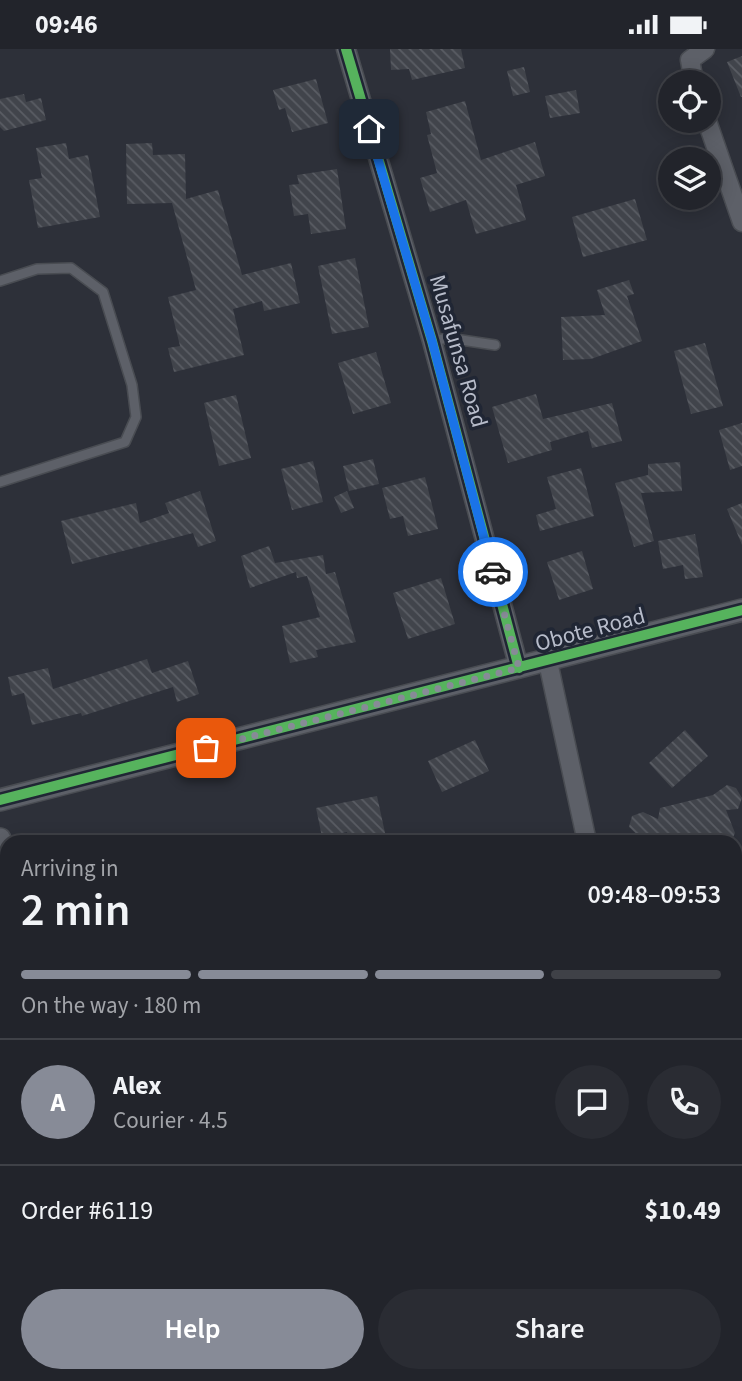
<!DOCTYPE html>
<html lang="en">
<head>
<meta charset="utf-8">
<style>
  body { margin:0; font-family:"Source Sans 3",sans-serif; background:#2a2c33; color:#f1f3f6; height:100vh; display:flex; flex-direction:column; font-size:26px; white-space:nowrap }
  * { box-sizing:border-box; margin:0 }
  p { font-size:23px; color:#a2a4a9 }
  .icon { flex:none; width:38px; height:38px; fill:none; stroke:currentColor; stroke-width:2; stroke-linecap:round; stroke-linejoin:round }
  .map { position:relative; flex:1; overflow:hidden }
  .panel { position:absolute; left:0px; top:786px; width:742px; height:548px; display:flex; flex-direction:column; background:#22242b; border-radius:21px 21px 0 0; box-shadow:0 4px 18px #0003,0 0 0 2px #3f4147 }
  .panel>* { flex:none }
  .buttons { position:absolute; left:658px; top:21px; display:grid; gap:14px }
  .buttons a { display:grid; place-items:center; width:63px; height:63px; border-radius:50%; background:#22242b; box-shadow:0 4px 18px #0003,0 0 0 2px #3f4147; font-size:35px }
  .pin { position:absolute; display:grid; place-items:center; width:60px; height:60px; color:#fff; margin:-30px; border-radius:14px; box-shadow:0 4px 10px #0006 }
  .courier { position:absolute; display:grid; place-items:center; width:70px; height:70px; margin:-35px; border:5px solid #1a73e8; border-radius:50%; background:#fff; color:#222; box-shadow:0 2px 9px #0007 }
  .summary em { font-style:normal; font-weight:600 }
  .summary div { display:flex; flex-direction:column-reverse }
  .summary { display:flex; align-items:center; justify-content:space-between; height:119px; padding:0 21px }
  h1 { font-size:46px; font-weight:600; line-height:52px }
  .bar { display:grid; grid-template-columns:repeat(4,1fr); gap:10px 7px; align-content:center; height:84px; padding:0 21px }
  .bar i { height:9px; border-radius:5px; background:#3f4147 }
  .bar .current { background:#878b97 }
  .bar p { grid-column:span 4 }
  .line { display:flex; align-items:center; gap:18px; padding:0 21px; border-top:2px solid #3f4147 }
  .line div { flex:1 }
  .round { display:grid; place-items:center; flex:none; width:74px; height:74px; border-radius:37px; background:#2a2c33 }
  .primary-button { display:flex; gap:14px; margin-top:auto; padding:14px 21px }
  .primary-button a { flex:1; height:80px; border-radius:42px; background:#878b97; color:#fff; font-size:28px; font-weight:600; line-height:80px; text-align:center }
  .primary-button a+a { background:#2a2c33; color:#f1f3f6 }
  .status { display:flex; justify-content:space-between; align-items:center; height:49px; padding:0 35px; background:#22242b; direction:ltr }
  .status svg { height:19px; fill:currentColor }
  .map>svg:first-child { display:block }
  .building { fill:url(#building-back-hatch) }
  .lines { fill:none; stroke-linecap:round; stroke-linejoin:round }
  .service-casing { stroke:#494c52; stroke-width:12 }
  .minor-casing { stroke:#494c52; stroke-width:21 }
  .tertiary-casing { stroke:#494c52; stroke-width:24 }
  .service { stroke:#5d6068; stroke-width:9 }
  .minor { stroke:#5d6068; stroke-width:18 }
  .tertiary { stroke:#5d6068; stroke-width:21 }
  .cycleway-casing { stroke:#202634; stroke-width:15 }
  .cycleway { stroke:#56b35d; stroke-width:10 }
  .done { stroke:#878b97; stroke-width:7; stroke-dasharray:0 12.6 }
  .route { stroke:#1a73e8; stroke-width:9 }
  .labels { text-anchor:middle; stroke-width:7; stroke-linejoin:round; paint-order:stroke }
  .street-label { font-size:23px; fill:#b7bcca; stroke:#202634 }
</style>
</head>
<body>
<div class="status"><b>09:46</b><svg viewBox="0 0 49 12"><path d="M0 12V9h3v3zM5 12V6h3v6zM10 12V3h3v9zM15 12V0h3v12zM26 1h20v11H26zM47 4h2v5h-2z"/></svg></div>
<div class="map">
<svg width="742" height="1332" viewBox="0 0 742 1332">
  <defs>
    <pattern id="building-back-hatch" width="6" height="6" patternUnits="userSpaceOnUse" patternTransform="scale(1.75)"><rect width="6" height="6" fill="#41444b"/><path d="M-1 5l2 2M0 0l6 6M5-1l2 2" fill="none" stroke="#5a5d64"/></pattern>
  </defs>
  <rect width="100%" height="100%" fill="#2d3039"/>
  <path class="building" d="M 390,0 L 461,0 L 465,19 L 412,31 L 409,20 L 391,21 Z
    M 742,7 L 742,48 L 741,48 L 727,13 Z
    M 524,18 L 530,43 L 513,47 L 507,22 Z
    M 316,30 L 328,74 L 292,83 L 285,59 L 279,61 L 273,41 Z
    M 576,41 L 580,64 L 550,69 L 545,47 Z
    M 24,45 L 26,53 L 41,49 L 46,71 L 4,82 L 0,78 L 0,50 Z
    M 465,52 L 481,111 L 535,93 L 545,127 L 516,136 L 526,171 L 476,185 L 466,151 L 430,163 L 420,129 L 437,124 L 427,86 L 431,85 L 426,63 Z
    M 66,94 L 69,110 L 88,106 L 100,168 L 38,179 L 29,131 L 42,129 L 36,99 Z
    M 152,94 L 153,106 L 185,105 L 186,150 L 218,141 L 242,226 L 291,214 L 300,254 L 264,262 L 262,252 L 233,260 L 244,306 L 174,323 L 168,299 L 180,297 L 168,248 L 196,241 L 172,154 L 127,155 L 126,95 Z
    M 337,120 L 346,180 L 311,185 L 308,165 L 294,167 L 289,136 L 299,135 L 297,126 Z
    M 635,150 L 647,191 L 583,208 L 572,168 Z
    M 355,209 L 369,278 L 332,285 L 318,217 Z
    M 629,231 L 634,245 L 627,247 L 642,292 L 591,310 L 563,311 L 561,268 L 605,266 L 597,241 Z
    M 705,294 L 723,357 L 691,365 L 674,302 Z
    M 376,303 L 391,354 L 353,365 L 338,314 Z
    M 536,345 L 543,370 L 612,354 L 622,392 L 592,399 L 588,382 L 550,393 L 552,401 L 508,414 L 492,358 Z
    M 236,346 L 251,409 L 219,417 L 204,354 Z
    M 742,374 L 742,417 L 730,421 L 719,381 Z
    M 373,410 L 379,435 L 349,442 L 343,417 Z
    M 313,412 L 323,453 L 292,461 L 281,420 Z
    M 680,413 L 682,442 L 641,444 L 654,492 L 634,498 L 615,434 L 648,426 L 648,415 Z
    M 581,419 L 594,467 L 540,482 L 536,466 L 556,460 L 547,428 Z
    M 425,428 L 438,480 L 408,487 L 403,467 L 390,470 L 382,439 Z
    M 200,442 L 216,492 L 198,498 L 193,484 L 72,515 L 61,472 L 136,454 L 140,474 L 169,464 L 165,454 Z
    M 347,442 L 354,459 L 341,464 L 334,448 Z
    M 742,454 L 742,496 L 727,460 Z
    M 695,485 L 703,528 L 685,530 L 683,516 L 663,520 L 658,492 Z
    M 269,497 L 275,514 L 323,506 L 326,525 L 335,523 L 356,593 L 316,601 L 318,608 L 290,614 L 282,577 L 320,568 L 307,527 L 297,529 L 296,523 L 250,539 L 241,507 Z
    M 582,502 L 593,540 L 559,551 L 547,513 Z
    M 441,529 L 455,575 L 408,590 L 393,544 Z
    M 147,610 L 152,624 L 188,612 L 199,645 L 177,653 L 173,638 L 82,667 L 81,664 L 32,676 L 24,644 L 12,647 L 8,628 L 48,619 L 53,640 Z
    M 685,681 L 708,707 L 672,739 L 649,714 Z
    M 475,691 L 489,722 L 442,743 L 428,712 Z
    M 727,736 L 736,739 L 742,749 L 738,760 L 726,761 L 735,784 L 731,793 L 645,793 L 629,778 L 632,767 L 643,763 L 658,770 L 660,759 L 713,746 Z
    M 377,747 L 387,793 L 349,793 L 347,783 L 322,788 L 316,759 Z"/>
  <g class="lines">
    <defs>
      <path id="service" d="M 0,232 L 37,220 L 71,219 L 103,243 L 132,336 L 136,368 L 125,393 L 0,433
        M 432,292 L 448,289 L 495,296"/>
      <path id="minor" d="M 346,0 L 432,292 L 519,619
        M 694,33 L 690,11 L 705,0
        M 707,72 L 742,173
        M 548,613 L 587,793
        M 0,1152 L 7,1141"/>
      <path id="tertiary" d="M 0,751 L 742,561
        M 0,790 L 7,815
        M 116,1326 L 117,1332
        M 312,1326 L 317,1332"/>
    </defs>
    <use href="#service" class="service-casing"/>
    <use href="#minor" class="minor-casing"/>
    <use href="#tertiary" class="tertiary-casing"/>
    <use href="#service" class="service"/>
    <use href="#minor" class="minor"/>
    <use href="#tertiary" class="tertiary"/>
    <defs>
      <path id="cycleway" d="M 346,0 L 432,292 L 519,619
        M 0,751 L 742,561"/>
    </defs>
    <use href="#cycleway" class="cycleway-casing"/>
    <use href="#cycleway" class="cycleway"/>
  </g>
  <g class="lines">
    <path class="done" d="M 206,699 L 519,619 L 493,523"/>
    <path class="route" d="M 369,80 L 432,292 L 493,523"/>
  </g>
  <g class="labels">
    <g class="street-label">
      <text transform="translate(459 302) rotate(74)" y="8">Musafunsa Road</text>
      <text transform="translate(590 580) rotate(-15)" y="8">Obote Road</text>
    </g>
  </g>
</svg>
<div class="buttons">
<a><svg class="icon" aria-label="locate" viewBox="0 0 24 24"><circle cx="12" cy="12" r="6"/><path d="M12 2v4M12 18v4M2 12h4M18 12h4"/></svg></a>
<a><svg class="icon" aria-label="layers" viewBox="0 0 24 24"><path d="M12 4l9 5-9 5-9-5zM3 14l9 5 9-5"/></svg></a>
</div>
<div class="pin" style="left:206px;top:699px;background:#ea580c"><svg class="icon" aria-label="bag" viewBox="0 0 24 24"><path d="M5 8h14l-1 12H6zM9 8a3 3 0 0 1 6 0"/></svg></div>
<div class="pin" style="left:369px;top:80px;background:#1f2937"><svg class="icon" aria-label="home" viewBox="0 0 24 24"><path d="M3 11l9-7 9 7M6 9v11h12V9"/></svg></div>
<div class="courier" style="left:493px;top:523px"><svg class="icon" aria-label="car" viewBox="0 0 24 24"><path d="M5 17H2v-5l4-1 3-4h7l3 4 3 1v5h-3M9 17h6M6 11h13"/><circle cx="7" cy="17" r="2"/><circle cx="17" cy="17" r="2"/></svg></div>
<section class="panel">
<div class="summary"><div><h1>2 min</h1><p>Arriving in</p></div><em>09:48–09:53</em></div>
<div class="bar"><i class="current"></i><i class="current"></i><i class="current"></i><i></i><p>On the way · 180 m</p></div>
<div class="line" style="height:126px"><b class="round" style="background:#878b97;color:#fff">A</b><div><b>Alex</b><p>Courier · 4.5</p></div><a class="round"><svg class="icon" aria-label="chat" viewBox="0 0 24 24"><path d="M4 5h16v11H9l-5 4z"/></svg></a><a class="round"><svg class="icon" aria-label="phone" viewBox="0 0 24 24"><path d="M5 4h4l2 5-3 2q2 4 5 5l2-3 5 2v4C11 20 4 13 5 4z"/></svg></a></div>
<div class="line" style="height:91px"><div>Order #6119</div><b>$10.49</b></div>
<div class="primary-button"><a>Help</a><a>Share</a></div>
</section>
</div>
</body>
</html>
